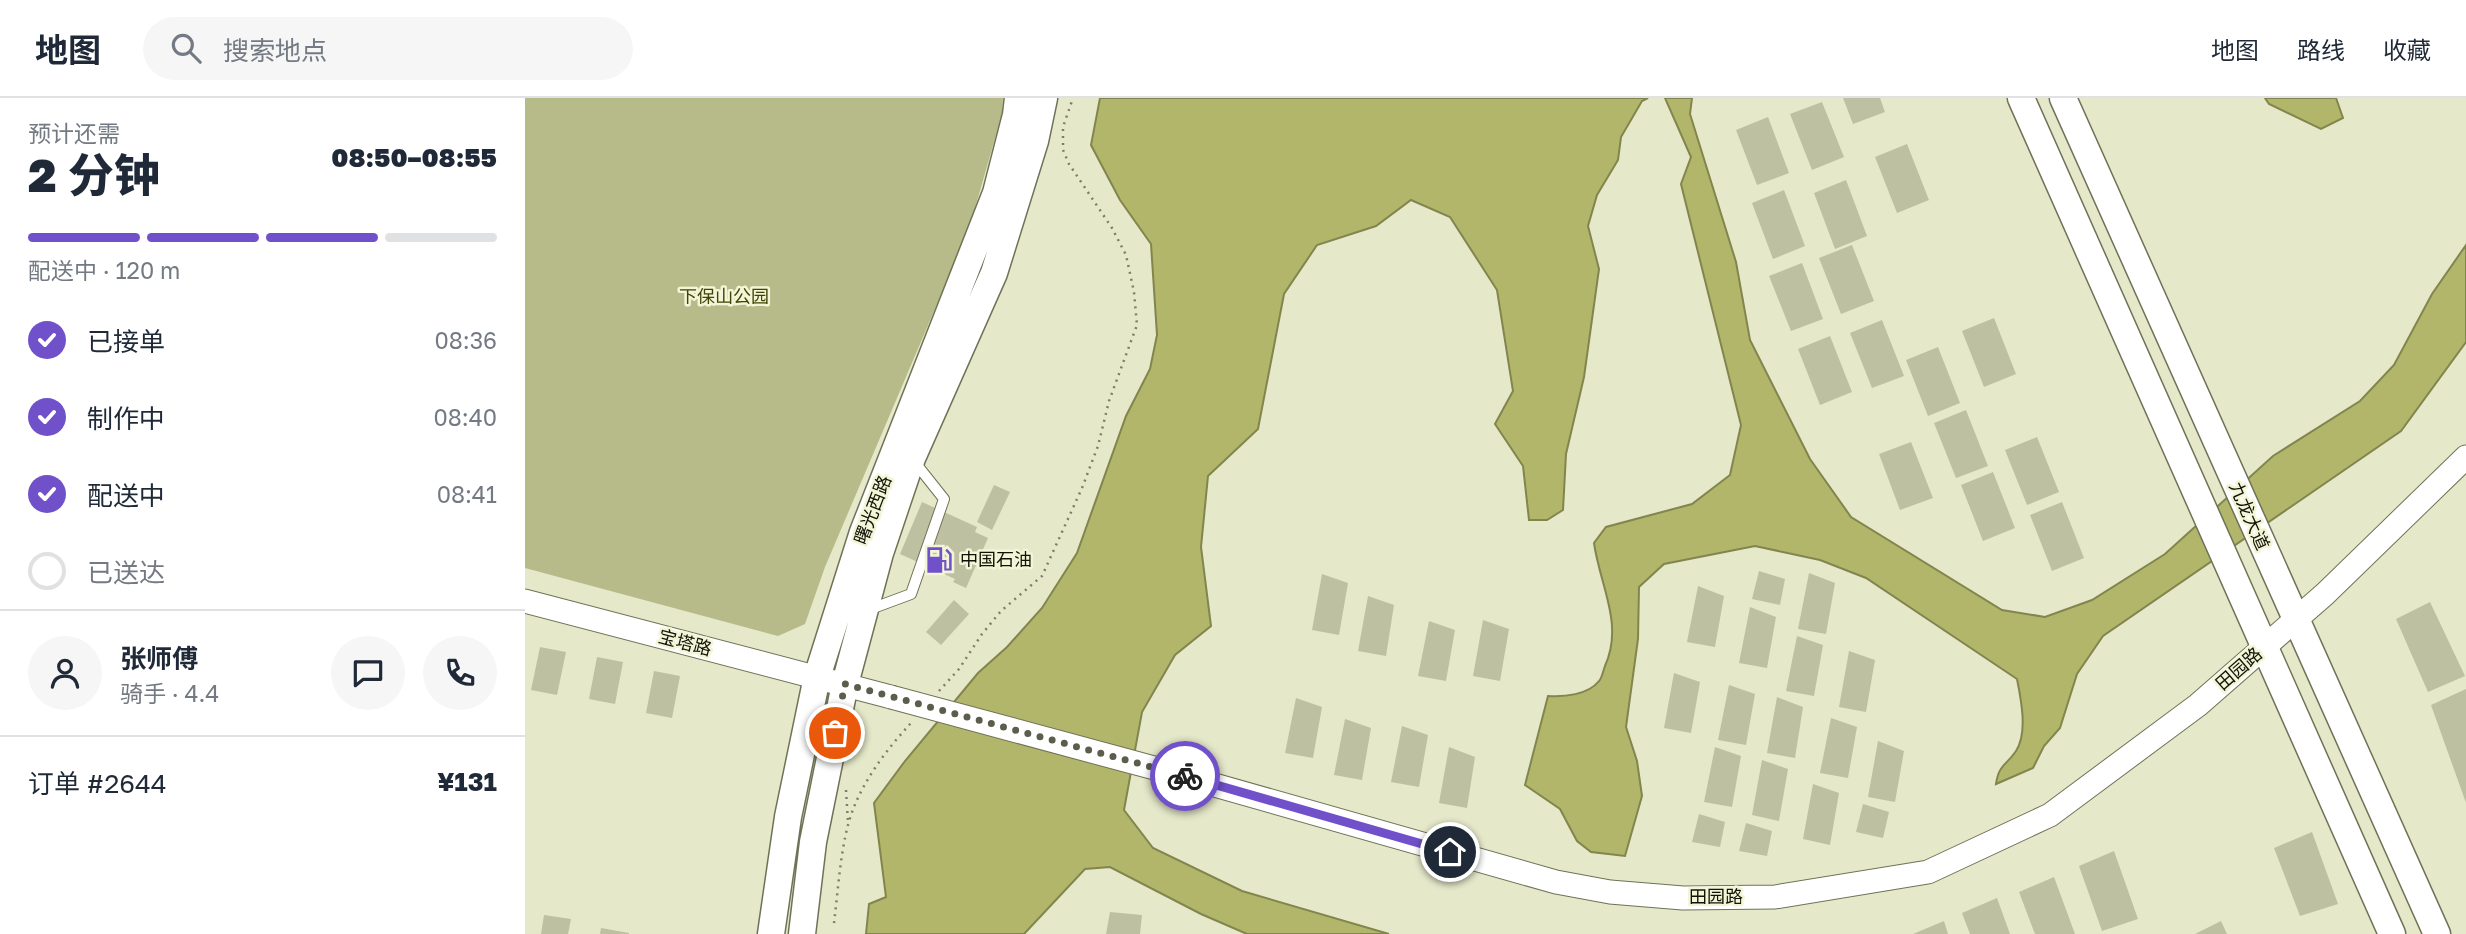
<!DOCTYPE html>
<html lang="zh">
<head>
<meta charset="utf-8">
<style>
  body { margin:0; font-family:"Golos Text","Noto Sans SC",sans-serif; background:#f6f6f7; color:#1f2937; height:100vh; display:flex; flex-direction:column; font-size:26px; white-space:nowrap }
  * { box-sizing:border-box; margin:0 }
  p { font-size:23px; color:#747a83 }
  .icon { flex:none; width:38px; height:38px; fill:none; stroke:currentColor; stroke-width:2; stroke-linecap:round; stroke-linejoin:round }
  .map { position:relative; flex:1; overflow:hidden }
  .details { display:flex; flex-direction:column; background:#fff; width:525px }
  .details>* { flex:none }
  .pin { position:absolute; display:grid; place-items:center; width:60px; height:60px; color:#fff; margin:-30px; border:4px solid #fff; border-radius:50%; box-shadow:0 2px 7px #0007 }
  .courier { position:absolute; display:grid; place-items:center; width:70px; height:70px; margin:-35px; border:5px solid #7151ca; border-radius:50%; background:#fff; color:#222; box-shadow:0 2px 9px #0007 }
  .head em { font-style:normal; font-weight:800 }
  .head div { display:flex; flex-direction:column-reverse }
  .head { display:flex; align-items:center; justify-content:space-between; height:119px; padding:0 28px }
  h1 { font-size:46px; font-weight:800; line-height:52px }
  .bar { display:grid; grid-template-columns:repeat(4,1fr); gap:10px 7px; align-content:center; height:84px; padding:0 28px }
  .bar i { height:9px; border-radius:5px; background:#e0e1e3 }
  .bar .on { background:#7151ca }
  .bar p { grid-column:span 4 }
  .line { display:flex; align-items:center; gap:18px; padding:0 28px; border-top:2px solid #e0e1e3 }
  .line div { flex:1 }
  .round { display:grid; place-items:center; flex:none; width:74px; height:74px; border-radius:37px; background:#f6f6f7 }
  ol { padding:0 28px; list-style:none }
  li { display:flex; align-items:center; gap:21px; height:77px }
  li p { margin-inline-start:auto }
  li .icon { padding:7px; border-radius:50%; background:#7151ca; color:#fff; stroke-width:4 }
  li:last-child { color:#747a83 }
  li i { width:38px; height:38px; border:4px solid #e0e1e3; border-radius:50% }
  header { display:flex; align-items:center; gap:42px; box-sizing:border-box; height:98px; padding:0 35px; background:#fff; border-bottom:2px solid #e0e1e3 }
  header strong { font-size:33px }
  nav { display:flex; gap:38px; margin-inline-start:auto; font-size:24px }
  .search { width:490px; height:63px; background:#f6f6f7; display:flex; align-items:center; gap:18px; box-sizing:border-box; padding:0 24px; border-radius:38px; color:#747a83; font-size:26px }
  main { display:flex; flex:1; min-height:0 }
  .map>svg:first-child { display:block }
  .green { fill:#b7bb8a }
  .water { fill:#b2b66a; stroke:#82854d; stroke-width:2 }
  .building { fill:#bec0a2 }
  .lines { fill:none; stroke-linecap:round; stroke-linejoin:round }
  .service-casing { stroke:#707257; stroke-width:12 }
  .tertiary-casing { stroke:#707257; stroke-width:25 }
  .secondary-casing { stroke:#707257; stroke-width:29 }
  .path { stroke:#7d7e6a; stroke-width:2.5; stroke-dasharray:2 5; stroke-linecap:butt }
  .service { stroke:#fff; stroke-width:10 }
  .tertiary { stroke:#fff; stroke-width:23 }
  .secondary { stroke:#fff; stroke-width:26 }
  .tertiary-bridge-casing { stroke:#707257; stroke-width:25; stroke-linecap:butt }
  .tertiary-bridge { stroke:#fff; stroke-width:23 }
  .done { stroke:#5c5d4c; stroke-width:7; stroke-dasharray:0 12.6 }
  .route { stroke:#7151ca; stroke-width:9 }
  .labels { text-anchor:middle; stroke-width:5; stroke-linejoin:round; paint-order:stroke }
  .park-label { font-size:18px; fill:#424407; stroke:#f2f5d6 }
  .street-label { font-size:18px; fill:#121208; stroke:#f2f5d6 }
  .poi-label { font-size:18px; fill:#121208; stroke:#f2f5d6; text-anchor:start }
</style>
</head>
<body>
<header>
<strong>地图</strong>
<div class="search"><svg class="icon" aria-label="search" viewBox="0 0 24 24"><circle cx="10" cy="10" r="6"/><path d="M15 15l6 6"/></svg>搜索地点</div>
<nav><a>地图</a><a>路线</a><a>收藏</a></nav>
</header>
<main>
<section class="details">
<div class="head"><div><h1>2 分钟</h1><p>预计还需</p></div><em>08:50–08:55</em></div>
<div class="bar"><i class="on"></i><i class="on"></i><i class="on"></i><i></i><p>配送中 · 120 m</p></div>
<ol>
<li><svg class="icon" aria-label="check" viewBox="0 0 24 24"><path d="M5 12l5 5 9-10"/></svg>已接单<p>08:36</p></li>
<li><svg class="icon" aria-label="check" viewBox="0 0 24 24"><path d="M5 12l5 5 9-10"/></svg>制作中<p>08:40</p></li>
<li><svg class="icon" aria-label="check" viewBox="0 0 24 24"><path d="M5 12l5 5 9-10"/></svg>配送中<p>08:41</p></li>
<li><i></i>已送达</li>
</ol>
<div class="line" style="height:126px"><a class="round"><svg class="icon" aria-label="person" viewBox="0 0 24 24"><circle cx="12" cy="8" r="4"/><path d="M4 21q1-7 8-7t8 7"/></svg></a><div><b>张师傅</b><p>骑手 · 4.4</p></div><a class="round"><svg class="icon" aria-label="chat" viewBox="0 0 24 24"><path d="M4 5h16v11H9l-5 4z"/></svg></a><a class="round"><svg class="icon" aria-label="phone" viewBox="0 0 24 24"><path d="M5 4h4l2 5-3 2q2 4 5 5l2-3 5 2v4C11 20 4 13 5 4z"/></svg></a></div>
<div class="line" style="height:91px"><div>订单 #2644</div><b>¥131</b></div>
</section>
<div class="map">
<svg width="1941" height="836" viewBox="0 0 1941 836">
  <rect width="100%" height="100%" fill="#e5e8c9"/>
  <path class="green" d="M 0,0 L 478,0 L 477,16 L 444,131 L 300,469 L 280,526 L 253,538 L 0,470 Z"/>
  <path class="water" d="M 575,0 L 1123,0 L 1117,3 L 1096,39 L 1093,62 L 1072,97 L 1063,128 L 1074,171 L 1059,279 L 1041,356 L 1038,412 L 1022,422 L 1004,422 L 998,368 L 970,326 L 988,293 L 972,192 L 925,119 L 886,102 L 851,128 L 792,147 L 759,196 L 733,331 L 683,378 L 676,449 L 686,528 L 650,557 L 617,614 L 599,712 L 628,750 L 717,793 L 864,836 L 722,836 L 676,816 L 585,769 L 560,771 L 499,836 L 341,836 L 344,806 L 361,799 L 349,705 L 380,663 L 453,575 L 482,549 L 517,510 L 552,455 L 601,318 L 625,271 L 632,237 L 626,146 L 595,102 L 566,47 Z
    M 1140,0 L 1167,0 L 1165,16 L 1211,164 L 1225,242 L 1285,361 L 1326,419 L 1477,512 L 1520,519 L 1567,502 L 1640,456 L 1748,358 L 1835,303 L 1869,267 L 1907,196 L 1941,147 L 1941,244 L 1876,333 L 1578,538 L 1552,576 L 1535,630 L 1519,648 L 1508,670 L 1471,686 C 1474,666 1481,668 1491,653 C 1503,635 1496,601 1492,581 L 1341,480 L 1295,462 L 1230,448 L 1139,466 L 1114,489 L 1113,541 L 1101,629 L 1112,663 L 1117,698 L 1100,758 L 1066,754 L 1052,743 L 1035,711 L 1000,687 L 1023,598 C 1039,599 1063,597 1074,583 C 1077,580 1078,573 1080,568 C 1099,526 1075,488 1069,445 L 1081,429 L 1167,406 L 1205,377 L 1216,327 L 1156,86 L 1166,59 Z
    M 1740,0 L 1811,0 L 1818,20 L 1796,31 L 1744,6 Z"/>
  <path class="building" d="M 1318,0 L 1355,0 L 1360,14 L 1328,26 Z
    M 1297,4 L 1319,59 L 1287,72 L 1265,16 Z
    M 1243,19 L 1264,75 L 1232,87 L 1211,32 Z
    M 1382,46 L 1404,102 L 1372,115 L 1350,59 Z
    M 1321,82 L 1342,138 L 1310,151 L 1289,95 Z
    M 1259,92 L 1280,148 L 1248,161 L 1227,105 Z
    M 1327,147 L 1349,203 L 1316,216 L 1294,160 Z
    M 1277,165 L 1298,221 L 1266,233 L 1244,178 Z
    M 1469,220 L 1491,276 L 1459,289 L 1437,233 Z
    M 1357,222 L 1379,278 L 1347,290 L 1325,235 Z
    M 1305,238 L 1327,294 L 1295,307 L 1273,251 Z
    M 1413,249 L 1435,305 L 1403,318 L 1381,262 Z
    M 1441,312 L 1463,368 L 1431,380 L 1409,325 Z
    M 1512,339 L 1534,394 L 1502,407 L 1480,352 Z
    M 1386,344 L 1408,400 L 1375,412 L 1354,356 Z
    M 1468,374 L 1490,430 L 1458,443 L 1436,387 Z
    M 469,387 L 485,394 L 467,432 L 452,424 Z
    M 397,404 L 452,429 L 450,434 L 463,440 L 441,490 L 428,484 L 430,481 L 375,456 Z
    M 1537,404 L 1559,460 L 1527,473 L 1505,417 Z
    M 1234,473 L 1260,481 L 1255,507 L 1227,501 Z
    M 1284,475 L 1310,485 L 1301,536 L 1273,531 Z
    M 797,476 L 823,485 L 814,537 L 787,532 Z
    M 1173,488 L 1199,498 L 1190,549 L 1162,544 Z
    M 843,498 L 869,507 L 861,558 L 833,553 Z
    M 429,502 L 444,516 L 416,547 L 401,534 Z
    M 1905,504 L 1940,578 L 1903,594 L 1871,521 Z
    M 1225,509 L 1251,519 L 1242,570 L 1214,565 Z
    M 958,522 L 984,531 L 975,583 L 948,578 Z
    M 904,523 L 930,532 L 921,583 L 893,578 Z
    M 1272,538 L 1298,547 L 1289,598 L 1261,593 Z
    M 15,549 L 41,554 L 32,597 L 6,592 Z
    M 1324,553 L 1350,562 L 1341,614 L 1314,609 Z
    M 72,559 L 98,564 L 90,606 L 64,601 Z
    M 129,573 L 155,578 L 147,620 L 121,615 Z
    M 1149,575 L 1175,584 L 1166,635 L 1139,630 Z
    M 1204,587 L 1230,596 L 1221,647 L 1193,642 Z
    M 1941,591 L 1941,705 L 1906,607 Z
    M 1252,599 L 1278,609 L 1270,660 L 1242,655 Z
    M 771,600 L 797,609 L 788,660 L 760,655 Z
    M 1306,620 L 1332,629 L 1323,680 L 1295,675 Z
    M 820,621 L 846,630 L 837,682 L 809,677 Z
    M 877,628 L 903,637 L 894,689 L 866,684 Z
    M 1353,643 L 1379,653 L 1370,704 L 1343,699 Z
    M 924,649 L 950,659 L 942,710 L 914,705 Z
    M 1190,649 L 1216,658 L 1207,709 L 1179,704 Z
    M 1237,662 L 1263,671 L 1254,723 L 1227,717 Z
    M 1288,686 L 1314,695 L 1305,747 L 1278,741 Z
    M 1338,706 L 1364,714 L 1358,740 L 1331,734 Z
    M 1174,716 L 1200,724 L 1195,749 L 1167,744 Z
    M 1221,725 L 1247,733 L 1242,758 L 1214,753 Z
    M 1787,734 L 1813,806 L 1775,818 L 1749,750 Z
    M 1589,753 L 1613,821 L 1577,833 L 1554,768 Z
    M 1529,779 L 1550,836 L 1510,836 L 1494,794 Z
    M 1472,800 L 1485,836 L 1445,836 L 1437,815 Z
    M 585,814 L 617,817 L 615,836 L 581,836 Z
    M 19,817 L 46,821 L 43,836 L 16,836 Z
    M 1419,823 L 1423,836 L 1388,836 Z
    M 1696,823 L 1702,836 L 1670,836 Z
    M 76,830 L 104,835 L 104,836 L 75,836 Z"/>
  <g class="lines">
    <defs>
      <path id="service" d="M 343,512 L 386,496 L 419,401 L 388,362"/>
      <path id="tertiary" d="M 0,503 L 366,599
        M 633,671 L 1031,784 L 1085,794 L 1158,800 L 1250,799 L 1403,774 L 1525,717 L 1673,607 L 1800,496 L 1941,359"/>
      <path id="secondary" d="M 1496,0 L 1867,836
        M 1538,0 L 1912,836
        M 246,836 L 263,719 L 292,579 L 338,434 L 471,95 L 491,17 L 493,0
        M 277,836 L 288,744 L 320,586 L 355,455 L 387,360 L 469,175 L 510,43 L 519,0"/>
    </defs>
    <use href="#service" class="service-casing"/>
    <use href="#tertiary" class="tertiary-casing"/>
    <use href="#secondary" class="secondary-casing"/>
    <path class="path" d="M 414,593 L 434,571 L 457,536 L 476,513 L 517,478 L 557,390 L 573,348 L 584,303 L 612,227 L 609,194 L 601,157 L 587,130 L 544,66 L 538,52 L 538,29 L 548,0
      M 321,692 L 323,724
      M 309,825 C 313,793 315,758 323,727 C 333,689 360,653 386,625"/>
    <use href="#service" class="service"/>
    <use href="#tertiary" class="tertiary"/>
    <use href="#secondary" class="secondary"/>
    <defs>
      <path id="tertiary-bridge" d="M 366,599 L 633,671"/>
    </defs>
    <use href="#tertiary-bridge" class="tertiary-bridge-casing"/>
    <use href="#tertiary-bridge" class="tertiary-bridge"/>
  </g>
  <g class="lines">
    <path class="done" d="M 310,635 L 320,586 L 660,678"/>
    <path class="route" d="M 660,678 L 925,754"/>
  </g>
  <defs>
    <symbol id="fuel-bare" viewBox="-9 -9 18 18"><path d="M-5.5-6h7V0h2V4h1.3V-2.5L3-4.5l.8-.8L6-3V5H2.5V1h-1V6h-7ZM-4.2-4.7v3.2H.2V-4.7Z" fill="#7151ca" stroke="#f2f5d6" stroke-width="2.5" paint-order="stroke"/></symbol>
  </defs>
  <g fill-rule="evenodd">
    <use href="#fuel-bare" x="395" y="443" width="38" height="38"/>
  </g>
  <g class="labels">
    <g class="park-label">
      <text x="199" y="205">下保山公园</text>
    </g>
    <g class="street-label">
      <text transform="translate(348 412) rotate(-69)" y="6">曙光西路</text>
      <text transform="translate(1724 418) rotate(66)" y="6">九龙大道</text>
      <text transform="translate(160 545) rotate(15)" y="6">宝塔路</text>
      <text transform="translate(1714 571) rotate(-41)" y="6">田园路</text>
      <text x="1191" y="805">田园路</text>
    </g>
    <g class="poi-label">
      <text x="435" y="468">中国石油</text>
    </g>
  </g>
</svg>
<div class="pin" style="left:310px;top:635px;background:#ea580c"><svg class="icon" aria-label="bag" viewBox="0 0 24 24"><path d="M5 8h14l-1 12H6zM9 8a3 3 0 0 1 6 0"/></svg></div>
<div class="pin" style="left:925px;top:754px;background:#1f2937"><svg class="icon" aria-label="home" viewBox="0 0 24 24"><path d="M3 11l9-7 9 7M6 9v11h12V9"/></svg></div>
<div class="courier" style="left:660px;top:678px"><svg class="icon" aria-label="bike" viewBox="0 0 24 24"><circle cx="6" cy="16" r="4"/><circle cx="18" cy="16" r="4"/><path d="M6 16l4-8h5l3 8M10 8l3 8H6M13 5h3"/></svg></div>
</div>
</main>
</body>
</html>
